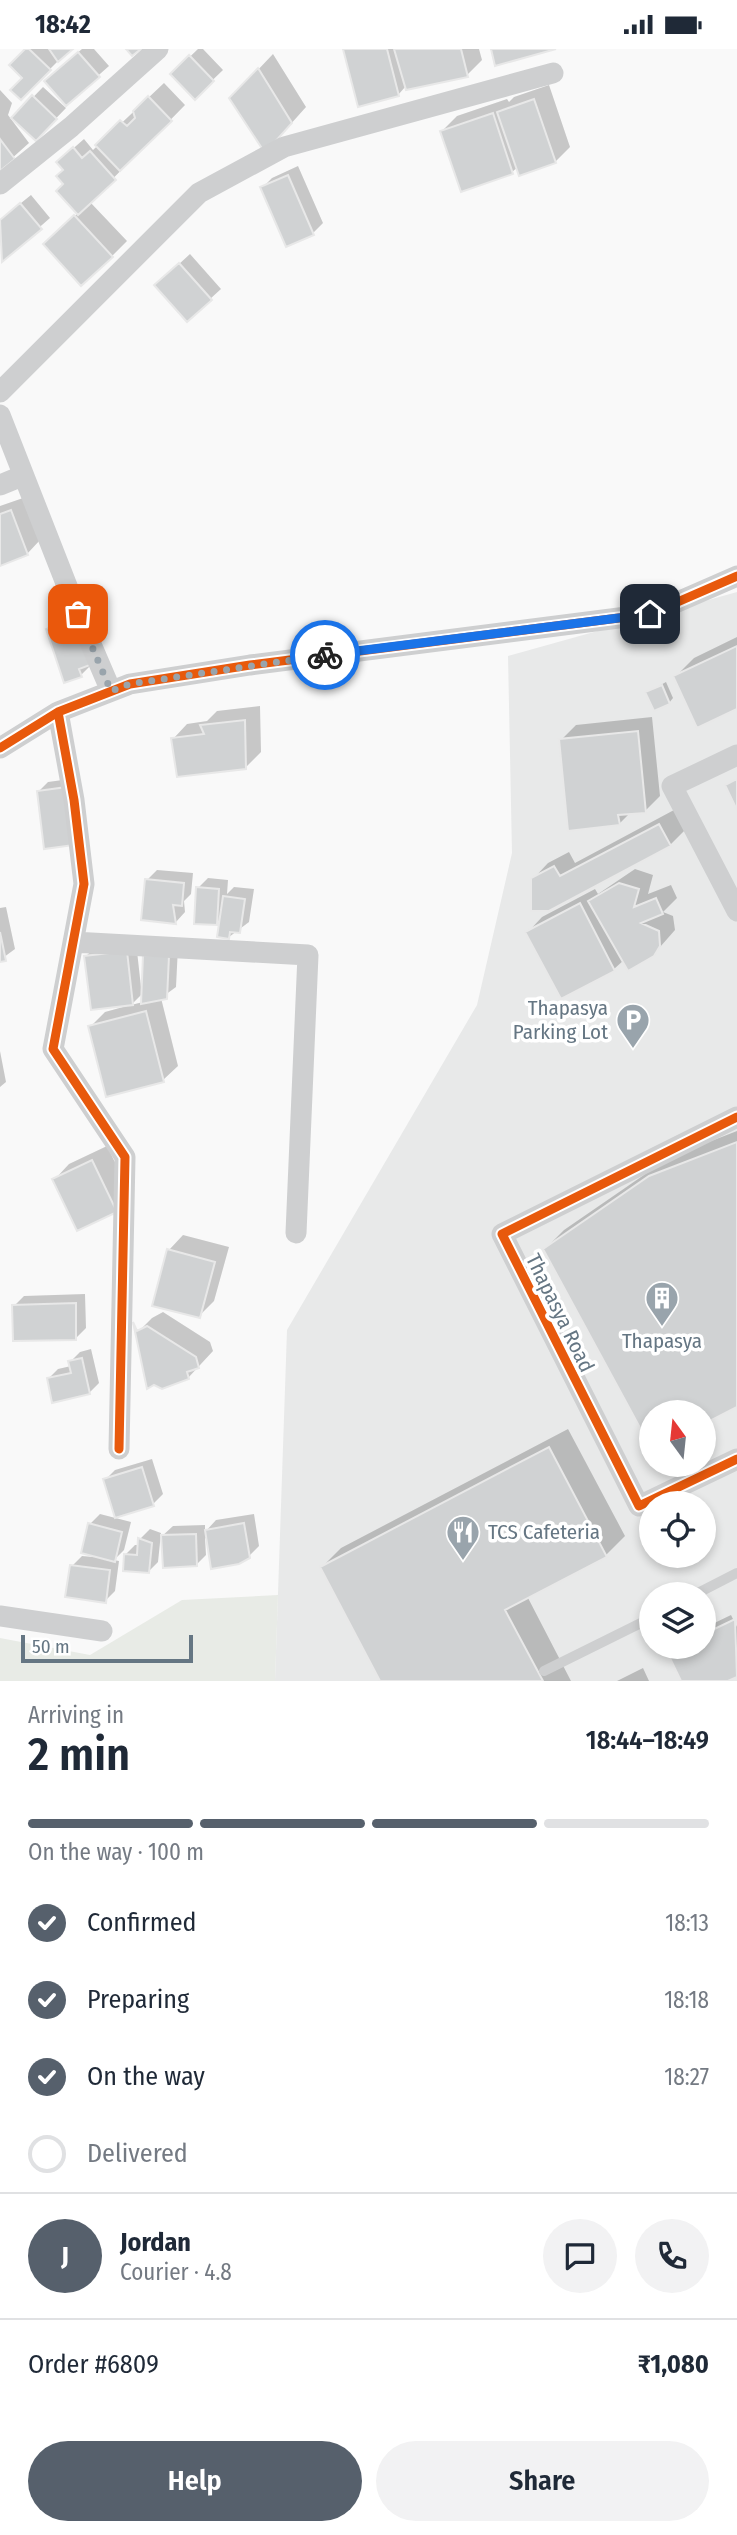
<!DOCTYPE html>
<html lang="en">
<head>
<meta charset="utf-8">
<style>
  body { margin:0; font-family:"Fira Sans Condensed",sans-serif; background:#f2f2f3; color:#1f2937; height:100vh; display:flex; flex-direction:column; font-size:26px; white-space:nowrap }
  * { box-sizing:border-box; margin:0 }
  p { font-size:23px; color:#747a83 }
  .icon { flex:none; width:38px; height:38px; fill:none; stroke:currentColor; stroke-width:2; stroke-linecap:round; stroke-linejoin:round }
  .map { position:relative; height:1632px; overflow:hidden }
  .panel { display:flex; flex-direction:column; background:#fff; flex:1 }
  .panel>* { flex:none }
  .needle { width:46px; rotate:345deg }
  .controls { position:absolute; left:639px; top:1351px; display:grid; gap:14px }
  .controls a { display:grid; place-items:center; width:77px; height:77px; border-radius:50%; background:#fff; box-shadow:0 4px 10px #0003; font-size:35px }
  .scale { position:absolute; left:21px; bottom:18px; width:172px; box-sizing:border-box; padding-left:7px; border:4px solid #657683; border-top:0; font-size:19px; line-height:24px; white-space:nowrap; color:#657683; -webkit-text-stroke:5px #fff; paint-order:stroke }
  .pin { position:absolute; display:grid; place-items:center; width:60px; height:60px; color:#fff; margin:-30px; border-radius:14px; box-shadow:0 4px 10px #0006 }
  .courier { position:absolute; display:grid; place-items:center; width:70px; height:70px; margin:-35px; border:5px solid #1a73e8; border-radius:50%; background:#fff; color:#222; box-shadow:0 2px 9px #0007 }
  .head em { font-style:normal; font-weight:600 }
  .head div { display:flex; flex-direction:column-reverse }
  .head { display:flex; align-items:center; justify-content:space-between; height:119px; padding:0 28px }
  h1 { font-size:46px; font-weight:600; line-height:52px }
  .bar { display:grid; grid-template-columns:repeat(4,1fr); gap:10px 7px; align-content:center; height:84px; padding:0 28px }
  .bar i { height:9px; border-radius:5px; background:#e0e1e3 }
  .bar .current { background:#56606c }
  .bar p { grid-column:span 4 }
  .line { display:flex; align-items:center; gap:18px; padding:0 28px; border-top:2px solid #e0e1e3 }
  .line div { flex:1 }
  .round { display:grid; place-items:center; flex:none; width:74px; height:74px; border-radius:37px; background:#f2f2f3 }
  ol { padding:0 28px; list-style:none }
  li { display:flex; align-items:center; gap:21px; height:77px }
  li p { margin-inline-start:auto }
  li .icon { padding:7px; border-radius:50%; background:#56606c; color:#fff; stroke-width:4 }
  li:last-child { color:#747a83 }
  li i { width:38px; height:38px; border:4px solid #e0e1e3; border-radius:50% }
  .button { display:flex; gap:14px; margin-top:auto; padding:14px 28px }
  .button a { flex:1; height:80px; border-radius:42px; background:#56606c; color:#fff; font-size:28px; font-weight:600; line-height:80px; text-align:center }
  .button a+a { background:#f2f2f3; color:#1f2937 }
  .status { display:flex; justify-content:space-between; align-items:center; height:49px; padding:0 35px; background:#fff; direction:ltr }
  .status svg { height:19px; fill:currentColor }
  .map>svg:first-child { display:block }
  .built { fill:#e8e9e9; fill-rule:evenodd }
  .green { fill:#e8ebe6 }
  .shadow { fill:#0003; fill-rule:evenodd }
  .building { fill:#d0d2d3; stroke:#e8e8e8; stroke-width:2 }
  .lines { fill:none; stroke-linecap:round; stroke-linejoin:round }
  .service { stroke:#cecfd0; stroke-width:10 }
  .minor { stroke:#cecfd0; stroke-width:21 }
  .cycleway-casing { stroke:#fff; stroke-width:13 }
  .cycleway { stroke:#e8590c; stroke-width:9 }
  .done { stroke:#99a4ac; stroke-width:7; stroke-dasharray:0 12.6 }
  .route { stroke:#1a73e8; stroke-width:9 }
  .labels { text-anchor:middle; stroke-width:7; stroke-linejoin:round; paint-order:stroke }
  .poi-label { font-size:21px; fill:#657683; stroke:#fff; text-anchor:end }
  .street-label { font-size:21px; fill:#657683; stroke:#fff }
</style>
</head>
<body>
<div class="status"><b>18:42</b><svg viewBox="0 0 49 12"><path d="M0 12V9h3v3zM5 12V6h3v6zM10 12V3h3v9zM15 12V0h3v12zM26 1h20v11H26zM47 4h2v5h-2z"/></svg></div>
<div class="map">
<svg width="737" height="1632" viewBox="0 0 737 1632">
  <rect width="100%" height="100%" fill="#f9f9f9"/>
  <path class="built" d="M 737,543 L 737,1632 L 275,1632 L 287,1281 L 477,956 L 512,804 L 508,607 ZM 651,1363 L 704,1363 L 704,1416 L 651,1416 ZM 651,1454 L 704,1454 L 704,1507 L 651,1507 ZM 651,1545 L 704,1545 L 704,1598 L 651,1598 Z"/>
  <path class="green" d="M 278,1546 L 275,1632 L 0,1632 L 0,1589 L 90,1606 L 182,1551 Z"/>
  <path class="shadow" d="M 27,0 L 70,0 L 21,49 L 24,29 Z
    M 82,0 L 94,0 L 109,17 L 66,55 L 56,22 Z
    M 198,0 L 203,0 L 223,21 L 195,48 L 172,25 Z
    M 345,0 L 479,0 L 482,11 L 467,26 L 406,37 L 398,46 Z
    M 273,5 L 306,58 L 280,87 L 231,49 Z
    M 164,34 L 185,56 L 90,153 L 127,192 L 112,207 L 60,180 L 78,164 L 65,135 L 68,104 L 84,90 L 93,101 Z
    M 549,36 L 570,98 L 555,113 L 518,118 L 512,123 L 442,82 L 457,67 L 507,50 L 509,53 L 514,48 Z
    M 43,38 L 66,59 L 36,90 L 13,69 Z
    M 0,41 L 12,54 L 8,66 L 29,94 L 0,120 Z
    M 298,117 L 323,174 L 313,184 L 262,139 L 272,129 Z
    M 31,146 L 50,169 L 2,211 L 0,171 Z
    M 190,205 L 221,240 L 187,271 L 166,227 Z
    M 26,448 L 41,490 L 27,505 L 0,515 L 0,457 Z
    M 85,561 L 91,616 L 81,626 L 66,632 L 48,580 L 58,570 Z
    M 737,588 L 737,658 L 675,628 L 694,609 Z
    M 666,633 L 673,649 L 669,654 L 648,643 Z
    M 260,657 L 261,703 L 246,718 L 173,690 L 187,675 L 207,672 L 217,662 Z
    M 652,668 L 660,747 L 645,762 L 630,764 L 619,775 L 561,691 L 576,676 Z
    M 77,729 L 45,798 L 38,743 L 48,733 Z
    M 674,761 L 685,781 L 670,796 L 549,860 L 533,830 L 548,814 L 569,803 L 575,814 Z
    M 635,820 L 653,826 L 648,845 L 671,836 L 677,849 L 663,863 L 673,867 L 675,881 L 653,906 L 624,911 L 614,920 L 561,948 L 528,883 L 542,868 L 595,840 L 598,845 Z
    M 157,821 L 193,824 L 191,845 L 184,852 L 185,863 L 176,873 L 147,831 Z
    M 208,829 L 228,831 L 227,845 L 234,838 L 254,840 L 249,873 L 229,888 L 221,869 L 216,875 L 198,839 Z
    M 6,858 L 15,900 L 0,911 L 0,859 Z
    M 136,893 L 141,938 L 178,898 L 176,938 L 161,949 L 178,1017 L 163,1031 L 90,978 L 105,963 L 123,958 L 86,907 L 96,898 ZM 143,944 L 143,953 L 131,956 Z
    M 0,1002 L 6,1033 L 0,1038 Z
    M 737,1082 L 737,1357 L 704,1373 L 704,1363 L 651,1363 L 651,1395 L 545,1200 L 564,1181 L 670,1108 Z
    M 107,1097 L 131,1146 L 116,1161 L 55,1130 L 69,1115 Z
    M 183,1186 L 229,1198 L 214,1252 L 199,1267 L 169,1201 Z
    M 85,1245 L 86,1279 L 76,1289 L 14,1257 L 24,1247 Z
    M 163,1263 L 210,1293 L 213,1302 L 188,1329 L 137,1284 L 152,1269 Z
    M 91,1300 L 99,1334 L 89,1344 L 48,1330 L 58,1320 L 71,1317 L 70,1313 L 80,1303 Z
    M 568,1380 L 625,1487 L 606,1506 L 527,1547 L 571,1632 L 382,1632 L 322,1518 L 341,1499 Z
    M 152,1410 L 163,1445 L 153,1455 L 105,1431 L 115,1421 Z
    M 100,1465 L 131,1473 L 124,1501 L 114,1511 L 119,1512 L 115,1542 L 105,1552 L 72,1517 L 82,1507 L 93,1508 L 90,1475 Z
    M 254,1465 L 259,1497 L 249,1507 L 205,1489 L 206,1506 L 196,1516 L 161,1488 L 173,1477 L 205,1476 L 205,1483 L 216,1471 Z
    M 150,1480 L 161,1484 L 158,1513 L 149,1522 L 125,1506 L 135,1496 L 139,1496 L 140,1490 Z
    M 731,1566 L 737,1578 L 737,1626 L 724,1632 L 683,1632 L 669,1604 L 675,1598 L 704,1598 L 704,1579 Z
    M 643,1619 L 649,1632 L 617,1632 Z"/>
  <path class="building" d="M 25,0 L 29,0 L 51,21 L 21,51 L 10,41 L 22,29 L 9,16 Z
    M 49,0 L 73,0 L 58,13 Z
    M 126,0 L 141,0 L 132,7 Z
    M 343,0 L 387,0 L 399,47 L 358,58 Z
    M 394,0 L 461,0 L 468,28 L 406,41 Z
    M 491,0 L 556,0 L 495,17 Z
    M 78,3 L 100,28 L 66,57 L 44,32 Z
    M 189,6 L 214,32 L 195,51 L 170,25 Z
    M 258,19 L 292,74 L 265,104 L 229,49 Z
    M 32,46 L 57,70 L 36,92 L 11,69 Z
    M 148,47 L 172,72 L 120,122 L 95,96 L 120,71 L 127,77 L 135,69 L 133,62 Z
    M 534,50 L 556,114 L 519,127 L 497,63 Z
    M 493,64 L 513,125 L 461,143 L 440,82 Z
    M 0,90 L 15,110 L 0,122 Z
    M 73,98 L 82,109 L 90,102 L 116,131 L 78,166 L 56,142 L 63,135 L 56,127 L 63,121 L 56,113 Z
    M 288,126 L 314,186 L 286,198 L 260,138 Z
    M 20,154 L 42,180 L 2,213 L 0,171 Z
    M 74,166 L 113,208 L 81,237 L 43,195 Z
    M 179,214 L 212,251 L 187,273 L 154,236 Z
    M 11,461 L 28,506 L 0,517 L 0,465 Z
    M 75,570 L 90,616 L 79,620 L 82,628 L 64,634 L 46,580 Z
    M 737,597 L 737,660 L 697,679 L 673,627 Z
    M 662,636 L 670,655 L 654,662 L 645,643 Z
    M 245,671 L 246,720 L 177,728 L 171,689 L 204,685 L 200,676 Z
    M 638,682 L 646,764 L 618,766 L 620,776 L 568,782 L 559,690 Z
    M 737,730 L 737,761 L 725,736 Z
    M 67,738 L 74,796 L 44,800 L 37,742 Z
    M 659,775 L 671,797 L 549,862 L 531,862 L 531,829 L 554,817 L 560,827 Z
    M 145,830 L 184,834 L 182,857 L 173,856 L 176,875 L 141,871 Z
    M 619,834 L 639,840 L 634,858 L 656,849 L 663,865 L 641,874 L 659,882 L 660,897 L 654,907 L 628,922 L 588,852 Z
    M 196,838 L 219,840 L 217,876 L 194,875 Z
    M 223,847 L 245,850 L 240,884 L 230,883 L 229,890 L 217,888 Z
    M 580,854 L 615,922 L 561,950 L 525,883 Z
    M 0,883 L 6,912 L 0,913 Z
    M 127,902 L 133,956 L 91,961 L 84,907 Z
    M 143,906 L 169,907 L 167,950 L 141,955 Z
    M 146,962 L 164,1033 L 106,1048 L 88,977 Z
    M 737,1093 L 737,1358 L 704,1375 L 704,1363 L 651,1363 L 651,1399 L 543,1200 L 649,1127 Z
    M 92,1111 L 117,1163 L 77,1182 L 52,1130 Z
    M 167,1200 L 215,1213 L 200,1269 L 152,1257 Z
    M 76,1254 L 76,1291 L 13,1292 L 12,1256 Z
    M 133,1273 L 137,1282 L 147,1277 L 196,1308 L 199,1319 L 187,1323 L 189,1330 L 162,1340 L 154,1336 L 147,1340 Z
    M 82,1309 L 90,1345 L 52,1354 L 47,1329 L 71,1324 L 68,1312 Z
    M 549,1398 L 607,1508 L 505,1561 L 543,1632 L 380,1632 L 320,1518 Z
    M 142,1418 L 154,1457 L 115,1469 L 103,1430 Z
    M 88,1474 L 122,1483 L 115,1513 L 81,1504 Z
    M 244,1474 L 250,1509 L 239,1515 L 211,1520 L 205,1481 Z
    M 196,1485 L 197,1517 L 163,1519 L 161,1486 Z
    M 138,1489 L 152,1494 L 149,1524 L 123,1522 L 124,1505 L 137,1506 Z
    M 70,1516 L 110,1521 L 106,1554 L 65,1548 Z
    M 735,1570 L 737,1628 L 728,1632 L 681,1632 L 667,1603 L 679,1598 L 704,1598 L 704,1585 Z"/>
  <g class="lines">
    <path class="service" d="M 696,1545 L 737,1524
      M 544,1622 L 651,1569"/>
    <path class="minor" d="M 0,135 L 71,78 L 158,0
      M 0,343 L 199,144 L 284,98 L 553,24
      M 0,366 L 78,565 L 111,642
      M 0,436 L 22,427
      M 58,663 L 74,751 L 84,835 L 53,1000 L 125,1108 L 119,1400
      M 0,699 L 58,663 L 130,635 L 250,616 L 650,565 L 737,527
      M 737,706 L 672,737 L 737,862
      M 73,893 L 308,906 L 296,1184
      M 737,1068 L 502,1185 L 639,1457 L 737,1410
      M 0,1567 L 102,1582"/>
    <defs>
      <path id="cycleway" d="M 58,663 L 74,751 L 84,835 L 53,1000 L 125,1108 L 119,1400
        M 0,699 L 58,663 L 130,635 L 250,616 L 650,565 L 737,527
        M 737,1068 L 502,1185 L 639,1457 L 737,1410"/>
    </defs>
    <use href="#cycleway" class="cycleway-casing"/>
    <use href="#cycleway" class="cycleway"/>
  </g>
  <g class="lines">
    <path class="done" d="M 78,565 L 111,642 L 130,635 L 325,606"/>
    <path class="route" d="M 325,606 L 650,565"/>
  </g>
  <defs>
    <symbol id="parking-pin" viewBox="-11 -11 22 30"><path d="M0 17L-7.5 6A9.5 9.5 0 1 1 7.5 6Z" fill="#99a4ac" stroke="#fff"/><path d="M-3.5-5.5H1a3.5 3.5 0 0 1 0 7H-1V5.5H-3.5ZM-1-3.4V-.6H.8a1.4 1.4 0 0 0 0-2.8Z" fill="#fff"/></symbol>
    <symbol id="building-pin" viewBox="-11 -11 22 30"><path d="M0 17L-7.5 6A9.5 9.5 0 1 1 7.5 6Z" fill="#99a4ac" stroke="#fff"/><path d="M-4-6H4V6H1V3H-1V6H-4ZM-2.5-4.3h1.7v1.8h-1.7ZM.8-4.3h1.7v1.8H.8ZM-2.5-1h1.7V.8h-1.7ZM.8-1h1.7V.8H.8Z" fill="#fff"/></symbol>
    <symbol id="restaurant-pin" viewBox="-11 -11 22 30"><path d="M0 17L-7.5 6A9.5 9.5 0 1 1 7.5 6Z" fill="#99a4ac" stroke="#fff"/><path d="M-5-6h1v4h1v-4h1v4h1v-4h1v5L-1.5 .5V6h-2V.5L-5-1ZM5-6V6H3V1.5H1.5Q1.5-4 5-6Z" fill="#fff"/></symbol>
  </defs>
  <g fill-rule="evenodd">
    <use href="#parking-pin" x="614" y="952" width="38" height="52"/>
    <use href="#building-pin" x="643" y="1230" width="38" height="52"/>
    <use href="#restaurant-pin" x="444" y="1464" width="38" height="52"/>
  </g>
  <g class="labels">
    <g class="poi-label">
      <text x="608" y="966">Thapasya<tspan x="608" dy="24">Parking Lot</tspan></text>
      <text x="662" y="1299" text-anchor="middle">Thapasya</text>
      <text x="488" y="1490" text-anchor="start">TCS Cafeteria</text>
    </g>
    <g class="street-label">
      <text transform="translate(560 1264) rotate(64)" y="7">Thapasya Road</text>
    </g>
  </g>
</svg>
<div class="controls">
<a><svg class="needle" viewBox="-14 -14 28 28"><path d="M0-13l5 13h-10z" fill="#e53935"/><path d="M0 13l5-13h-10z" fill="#747a83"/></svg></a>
<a><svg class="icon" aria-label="locate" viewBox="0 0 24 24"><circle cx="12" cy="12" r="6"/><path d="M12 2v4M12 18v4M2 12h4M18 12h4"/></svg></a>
<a><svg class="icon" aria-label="layers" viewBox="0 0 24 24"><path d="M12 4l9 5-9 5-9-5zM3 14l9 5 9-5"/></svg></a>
</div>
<div class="scale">50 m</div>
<div class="pin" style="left:78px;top:565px;background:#ea580c"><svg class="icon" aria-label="bag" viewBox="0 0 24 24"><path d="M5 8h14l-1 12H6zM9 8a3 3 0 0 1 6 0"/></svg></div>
<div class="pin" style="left:650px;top:565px;background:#1f2937"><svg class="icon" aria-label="home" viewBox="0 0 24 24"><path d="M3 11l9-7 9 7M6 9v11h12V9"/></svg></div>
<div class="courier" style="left:325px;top:606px"><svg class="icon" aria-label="bike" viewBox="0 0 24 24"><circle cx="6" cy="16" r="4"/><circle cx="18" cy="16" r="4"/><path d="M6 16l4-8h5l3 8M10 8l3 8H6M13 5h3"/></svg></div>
</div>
<section class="panel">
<div class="head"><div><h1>2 min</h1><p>Arriving in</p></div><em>18:44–18:49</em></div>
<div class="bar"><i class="current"></i><i class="current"></i><i class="current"></i><i></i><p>On the way · 100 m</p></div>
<ol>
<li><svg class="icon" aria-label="check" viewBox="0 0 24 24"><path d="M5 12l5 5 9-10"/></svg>Confirmed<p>18:13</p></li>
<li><svg class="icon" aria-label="check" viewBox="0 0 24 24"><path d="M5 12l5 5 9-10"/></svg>Preparing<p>18:18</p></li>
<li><svg class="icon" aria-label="check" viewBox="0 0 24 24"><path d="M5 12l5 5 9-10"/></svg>On the way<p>18:27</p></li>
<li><i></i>Delivered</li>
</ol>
<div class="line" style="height:126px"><b class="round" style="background:#56606c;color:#fff">J</b><div><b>Jordan</b><p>Courier · 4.8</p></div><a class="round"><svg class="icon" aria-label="chat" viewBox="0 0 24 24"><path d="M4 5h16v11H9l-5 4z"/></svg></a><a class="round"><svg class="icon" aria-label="phone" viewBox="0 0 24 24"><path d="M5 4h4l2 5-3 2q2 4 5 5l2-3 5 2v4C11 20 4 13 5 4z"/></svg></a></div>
<div class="line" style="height:91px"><div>Order #6809</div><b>₹1,080</b></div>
<div class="button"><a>Help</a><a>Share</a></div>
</section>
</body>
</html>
